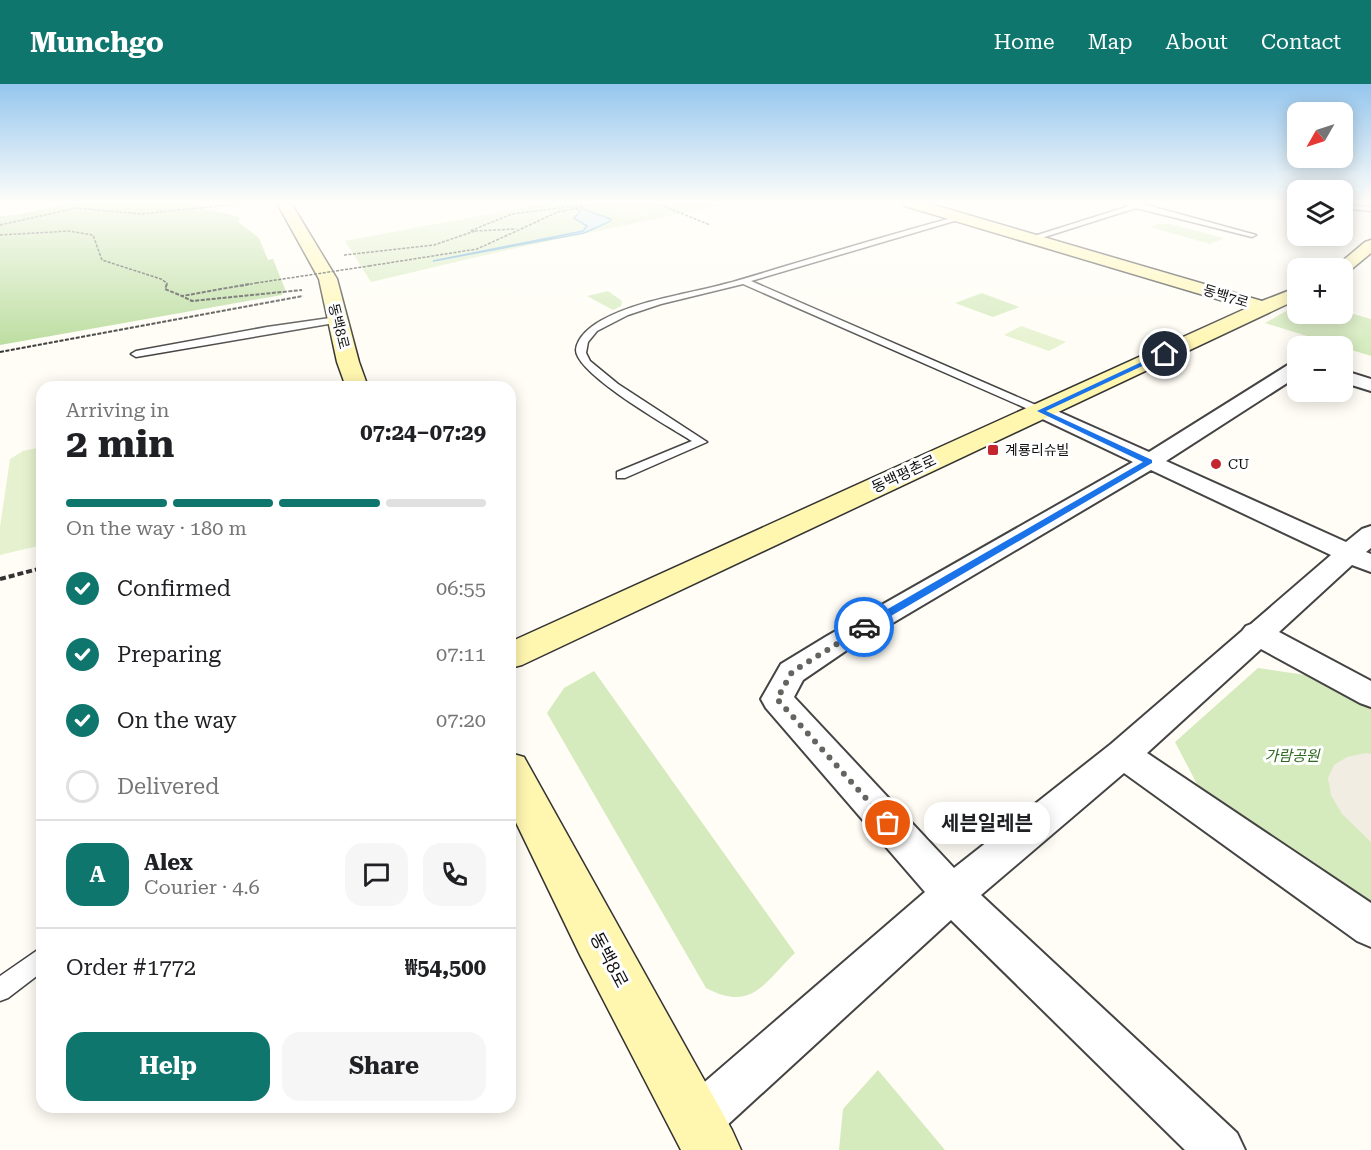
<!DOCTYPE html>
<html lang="en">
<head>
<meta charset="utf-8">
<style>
  body { margin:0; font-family:"Roboto Serif","Noto Sans KR",serif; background:#f6f6f6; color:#202124; height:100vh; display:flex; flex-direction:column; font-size:22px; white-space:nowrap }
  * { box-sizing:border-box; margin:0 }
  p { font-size:20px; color:#757577 }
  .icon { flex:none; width:33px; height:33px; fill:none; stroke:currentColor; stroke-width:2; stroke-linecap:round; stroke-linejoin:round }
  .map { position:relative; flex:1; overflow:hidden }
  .drawer { position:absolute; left:36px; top:297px; width:480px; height:732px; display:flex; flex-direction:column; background:#fff; border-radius:18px; box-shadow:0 3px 15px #0003 }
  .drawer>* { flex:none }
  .needle { width:39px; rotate:231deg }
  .buttons { position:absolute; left:1287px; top:18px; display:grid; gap:12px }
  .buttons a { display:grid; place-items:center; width:66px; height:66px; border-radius:12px; background:#fff; box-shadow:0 3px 15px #0003; font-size:30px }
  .pin { position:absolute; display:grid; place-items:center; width:51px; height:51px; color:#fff; margin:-26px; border:3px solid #fff; border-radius:50%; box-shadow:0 2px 6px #0007 }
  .courier { position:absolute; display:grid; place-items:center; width:60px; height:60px; margin:-30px; border:4px solid #1a73e8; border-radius:50%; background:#fff; color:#222; box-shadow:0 2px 8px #0007 }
  .bubble { position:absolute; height:42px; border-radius:18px; background:#fff; box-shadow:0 3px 15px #0003; font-size:20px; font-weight:700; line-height:42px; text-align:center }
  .head em { font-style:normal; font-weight:700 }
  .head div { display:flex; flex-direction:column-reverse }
  .head { display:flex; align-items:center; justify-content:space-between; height:102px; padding:0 30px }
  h1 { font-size:39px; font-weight:700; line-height:45px }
  .bar { display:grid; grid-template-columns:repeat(4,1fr); gap:9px 6px; align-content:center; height:72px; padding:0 30px }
  .bar i { height:8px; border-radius:4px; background:#e0e0e0 }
  .bar .on { background:#0f766e }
  .bar p { grid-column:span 4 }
  .line { display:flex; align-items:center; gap:15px; padding:0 30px; border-top:2px solid #e0e0e0 }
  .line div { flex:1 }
  .round { display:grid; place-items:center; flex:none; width:63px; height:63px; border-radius:18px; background:#f6f6f6 }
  ol { padding:0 30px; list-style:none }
  li { display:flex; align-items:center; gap:18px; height:66px }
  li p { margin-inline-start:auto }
  li .icon { padding:6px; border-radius:50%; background:#0f766e; color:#fff; stroke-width:4 }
  li:last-child { color:#757577 }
  li i { width:33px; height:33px; border:3px solid #e0e0e0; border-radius:50% }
  .button { display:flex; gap:12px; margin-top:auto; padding:12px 30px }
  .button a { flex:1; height:69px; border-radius:18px; background:#0f766e; color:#fff; font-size:24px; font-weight:700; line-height:69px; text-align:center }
  .button a+a { background:#f6f6f6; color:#202124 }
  header { display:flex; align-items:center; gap:36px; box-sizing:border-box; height:84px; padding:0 30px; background:#0f766e; color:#fff }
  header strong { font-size:28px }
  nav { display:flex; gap:33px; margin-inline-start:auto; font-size:21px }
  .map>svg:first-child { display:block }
  .green { fill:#d5ebbd }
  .forest { fill:#b9dc9c }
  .pitch { fill:#e6f2cf }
  .plaza { fill:#f1ede2 }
  .water { fill:#b9e0f7; stroke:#3f96cf; stroke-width:1.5 }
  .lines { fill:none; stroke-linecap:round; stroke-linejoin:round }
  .lane-casing { stroke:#444; stroke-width:3 }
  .street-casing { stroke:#444; stroke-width:4 }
  .secondary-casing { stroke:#333; stroke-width:3 }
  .path-far2 { stroke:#333; stroke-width:1.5; stroke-dasharray:3 1.5; stroke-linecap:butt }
  .path-far1 { stroke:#333; stroke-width:2; stroke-dasharray:4 1.5; stroke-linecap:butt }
  .path { stroke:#333; stroke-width:4; stroke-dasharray:6 3; stroke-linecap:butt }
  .lane { fill:#fff; fill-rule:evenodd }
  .street { fill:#fff; fill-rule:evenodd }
  .secondary { fill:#fff6b0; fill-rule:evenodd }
  .path-bridge { stroke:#333; stroke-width:1.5; stroke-dasharray:3 1.5; stroke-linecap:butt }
  .route { fill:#1a73e8 }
  .done { stroke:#646461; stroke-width:6; stroke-dasharray:0 10.8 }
  .poi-dot { fill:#c4262e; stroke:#fff; stroke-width:2 }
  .labels { text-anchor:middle; stroke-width:6; stroke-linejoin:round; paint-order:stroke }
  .far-street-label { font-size:14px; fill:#111; stroke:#fff }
  .far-poi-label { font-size:14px; fill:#111; stroke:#fff; text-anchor:start }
  .street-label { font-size:15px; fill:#111; stroke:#fff }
  .park-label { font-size:15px; font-style:italic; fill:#2f6b1f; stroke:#fff }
  .near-street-label { font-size:18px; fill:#111; stroke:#fff }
</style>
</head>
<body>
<header>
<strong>Munchgo</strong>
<nav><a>Home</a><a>Map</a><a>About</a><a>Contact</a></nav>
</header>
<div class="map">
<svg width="1371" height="1066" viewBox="0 0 1371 1066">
  <rect width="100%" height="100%" fill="#fffdf5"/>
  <path class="green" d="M 548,119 L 730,119 L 507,166 L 371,198 L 345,157 Z
    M 1157,140 L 1170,140 L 1224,154 L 1210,160 L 1150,143 Z
    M 608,207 L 622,217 L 621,222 L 613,226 L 587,212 Z
    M 982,209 L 1019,223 L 993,233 L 955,219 Z
    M 1297,221 L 1298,230 L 1342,230 L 1343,227 L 1371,235 L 1371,272 L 1265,239 Z
    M 1258,584 L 1312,592 L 1371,625 L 1371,821 L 1198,702 L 1175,658 Z
    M 594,587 L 795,869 C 763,900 752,928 706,904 L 547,629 L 564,604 Z
    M 878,986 L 945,1066 L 839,1066 L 843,1025 Z"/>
  <path class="forest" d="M 70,119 L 198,119 L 200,123 C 213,128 227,128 240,134 L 238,138 L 241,140 L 259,154 L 268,176 L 273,175 L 285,205 L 282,211 L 0,261 L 0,132 L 17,131 Z"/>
  <path class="pitch" d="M 622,119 L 628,119 L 652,130 L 627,135 L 602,124 Z
    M 1021,242 L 1066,258 L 1049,267 L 1004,251 Z
    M 42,363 L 42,461 L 0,471 L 0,443 L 10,375 L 23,367 Z"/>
  <path class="plaza" d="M 1366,669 L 1371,670 L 1371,758 L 1342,730 L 1331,711 L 1328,694 L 1334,681 L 1347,673 Z"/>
  <path class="water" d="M 575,119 L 583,125 L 611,135 L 609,138 L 584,149 L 433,177 L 583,147 L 587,142 L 574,134 L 580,128 L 574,122 Z"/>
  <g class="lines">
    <defs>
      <path id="lane" d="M 1122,119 L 1139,119 L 1256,151 L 1252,153 L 1136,124 L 1035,156 L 1028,154 L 1129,122 Z
        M 1342,120 L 1371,123 L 1371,127 L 1342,124 Z
        M 959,132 L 961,135 L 751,197 L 1045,325 L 1045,329 L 1037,329 L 743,200 L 661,220 L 628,231 L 597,247 L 588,258 L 586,269 L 590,277 L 618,300 L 707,358 L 625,394 L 617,394 L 617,388 L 692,357 C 671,344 576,290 576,266 C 577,253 591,242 602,236 C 643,214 692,210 736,197 C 810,175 884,152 959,132 Z
        M 337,233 L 340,234 L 340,238 L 136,273 L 131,270 L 136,267 L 267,243 Z
        M 42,863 L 42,888 L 8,914 L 0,917 L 0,892 Z"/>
      <path id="street" d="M 1298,278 L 1298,292 L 1166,377 L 1346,458 L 1362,445 L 1371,442 L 1371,464 L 1366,468 L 1371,470 L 1371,488 L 1352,481 L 1279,548 L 1371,597 L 1371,623 L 1360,619 L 1261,565 L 1147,669 L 1371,819 L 1371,863 L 1357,857 L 1124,689 L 981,811 L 1237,1049 L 1245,1066 L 1185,1066 L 951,836 L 712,1055 L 695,1062 L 678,1055 L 671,1038 L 678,1021 L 925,808 L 766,624 L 761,615 L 781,580 L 827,552 L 1133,378 L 1034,331 L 1031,327 L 1034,323 L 1048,323 L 1149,368 L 1291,279 ZM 1151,386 L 1331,471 L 1251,540 L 1246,542 L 1242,547 L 1111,660 L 954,784 L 794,613 L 803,596 L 847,566 Z
        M 1342,286 L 1371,295 L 1371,307 L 1342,298 Z"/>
      <path id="secondary" d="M 277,119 L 291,119 L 337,195 L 359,278 L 368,303 L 346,303 L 337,278 L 319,195 Z
        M 903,119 L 927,119 L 1262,217 L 1298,203 L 1298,215 L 522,581 L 510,584 L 510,558 L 1247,224 L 905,122 Z
        M 1371,156 L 1371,169 L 1348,188 L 1342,189 L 1342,184 L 1334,184 L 1365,158 Z
        M 510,669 L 524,673 L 732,1046 L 741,1066 L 681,1066 L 580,871 L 510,726 Z"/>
    </defs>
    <use href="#lane" class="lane-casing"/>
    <use href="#street" class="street-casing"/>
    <use href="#secondary" class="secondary-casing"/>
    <path class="path-far2" d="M 656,119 L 710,141
      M 0,141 L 76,124 L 141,130 L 247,119
      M 475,147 L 516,145
      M 0,151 L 69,147 L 93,151 L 102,176 L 161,195 L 167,199 L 166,202
      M 344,171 L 434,161 L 475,147 L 470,147 L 512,130 L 591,120
      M 369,182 L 477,165 L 558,128 L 584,123
      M 241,202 L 256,199"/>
    <path class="path-far1" d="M 167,200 L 165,205 L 182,212
      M 249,200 L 182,212 L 192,217 L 302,206
      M 0,268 L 303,212"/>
    <path class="path" d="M 0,495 L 42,484"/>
    <use href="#lane" class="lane"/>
    <use href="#street" class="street"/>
    <use href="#secondary" class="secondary"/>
    <path class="path-bridge" d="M 256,199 L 369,182"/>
  </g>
  <linearGradient id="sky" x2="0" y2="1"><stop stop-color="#95c6ee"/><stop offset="0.44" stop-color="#fffefa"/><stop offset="1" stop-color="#fffefa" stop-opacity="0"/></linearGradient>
  <rect width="1371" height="269" fill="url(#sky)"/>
  <path class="route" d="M 1163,268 L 1168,270 L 1046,327 L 1152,376 L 1152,379 L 867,546 L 860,546 L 860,541 L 1143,378 L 1037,327 Z"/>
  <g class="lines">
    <path class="done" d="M 864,543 L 792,588 L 777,615 L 888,739"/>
  </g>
  <g class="poi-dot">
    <rect x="987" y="360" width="12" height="12" rx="3"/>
    <circle cx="1216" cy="380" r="6"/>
  </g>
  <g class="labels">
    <g class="far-street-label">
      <text transform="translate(1226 212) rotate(17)" y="5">동백7로</text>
      <text transform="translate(339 242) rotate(76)" y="5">동백8로</text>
    </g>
    <g class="far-poi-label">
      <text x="1005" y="371">계룡리슈빌</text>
      <text x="1228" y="385">CU</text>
    </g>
    <g class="street-label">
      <text transform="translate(904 390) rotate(-25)" y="5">동백평촌로</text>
    </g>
    <g class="park-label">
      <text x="1292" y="677">가람공원</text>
    </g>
    <g class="near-street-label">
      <text transform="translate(609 876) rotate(62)" y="6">동백8로</text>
    </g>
  </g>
</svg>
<div class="buttons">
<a><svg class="needle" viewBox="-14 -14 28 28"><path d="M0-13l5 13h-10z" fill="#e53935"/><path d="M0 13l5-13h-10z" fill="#757577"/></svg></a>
<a><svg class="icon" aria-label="layers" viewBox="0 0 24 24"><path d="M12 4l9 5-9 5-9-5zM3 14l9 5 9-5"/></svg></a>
<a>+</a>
<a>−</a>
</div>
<div class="pin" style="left:888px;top:739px;background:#ea580c"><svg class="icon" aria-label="bag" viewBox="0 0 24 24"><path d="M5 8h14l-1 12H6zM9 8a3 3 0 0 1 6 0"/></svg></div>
<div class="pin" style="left:1165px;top:270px;background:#1f2937"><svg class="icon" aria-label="home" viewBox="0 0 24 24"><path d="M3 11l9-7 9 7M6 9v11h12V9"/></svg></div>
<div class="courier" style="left:864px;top:543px"><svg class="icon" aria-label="car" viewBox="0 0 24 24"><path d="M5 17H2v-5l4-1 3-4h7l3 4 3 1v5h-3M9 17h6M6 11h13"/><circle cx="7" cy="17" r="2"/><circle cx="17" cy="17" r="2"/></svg></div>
<div class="bubble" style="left:924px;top:718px;width:126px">세븐일레븐</div>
<section class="drawer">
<div class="head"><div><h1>2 min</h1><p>Arriving in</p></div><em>07:24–07:29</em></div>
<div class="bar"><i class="on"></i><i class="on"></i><i class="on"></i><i></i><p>On the way · 180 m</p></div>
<ol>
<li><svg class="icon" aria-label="check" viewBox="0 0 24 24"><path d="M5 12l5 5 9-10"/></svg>Confirmed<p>06:55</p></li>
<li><svg class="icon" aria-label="check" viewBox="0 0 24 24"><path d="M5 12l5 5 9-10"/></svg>Preparing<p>07:11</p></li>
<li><svg class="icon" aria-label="check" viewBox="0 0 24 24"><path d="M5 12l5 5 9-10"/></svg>On the way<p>07:20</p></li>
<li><i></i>Delivered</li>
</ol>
<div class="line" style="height:108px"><b class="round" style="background:#0f766e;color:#fff">A</b><div><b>Alex</b><p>Courier · 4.6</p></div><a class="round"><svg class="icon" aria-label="chat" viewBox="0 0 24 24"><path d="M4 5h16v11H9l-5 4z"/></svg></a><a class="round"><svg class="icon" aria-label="phone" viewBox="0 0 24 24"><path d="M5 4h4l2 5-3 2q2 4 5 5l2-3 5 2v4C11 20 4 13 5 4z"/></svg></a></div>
<div class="line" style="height:78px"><div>Order #1772</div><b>₩54,500</b></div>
<div class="button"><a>Help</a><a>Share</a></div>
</section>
</div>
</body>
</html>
